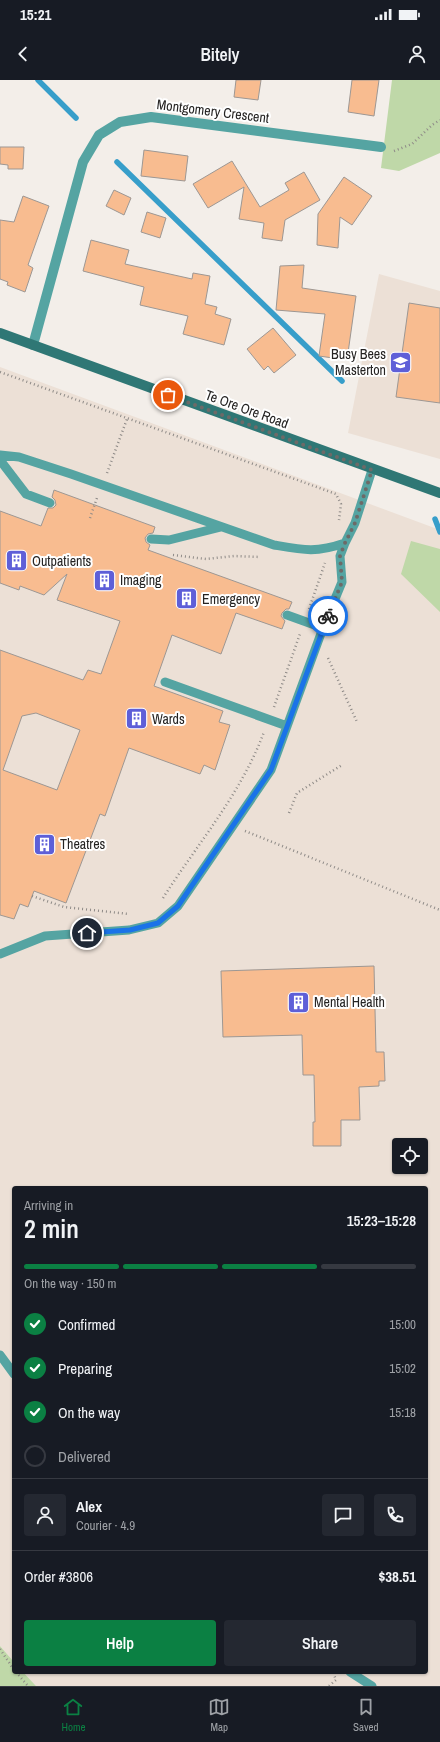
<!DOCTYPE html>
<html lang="en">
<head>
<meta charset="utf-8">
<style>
  body { margin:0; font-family:"Archivo Narrow",sans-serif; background:#242831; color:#f1f3f6; height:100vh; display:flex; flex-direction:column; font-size:15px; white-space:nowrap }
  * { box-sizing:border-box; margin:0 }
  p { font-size:13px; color:#9ea1a6 }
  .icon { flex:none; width:22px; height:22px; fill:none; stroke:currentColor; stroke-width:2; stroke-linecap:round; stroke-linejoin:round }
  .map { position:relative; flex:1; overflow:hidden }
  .panel { position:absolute; left:12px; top:1106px; width:416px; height:488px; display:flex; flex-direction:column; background:#171b24; border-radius:4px; box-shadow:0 1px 3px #0004 }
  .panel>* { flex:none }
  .buttons { position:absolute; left:392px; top:1058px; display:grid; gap:8px }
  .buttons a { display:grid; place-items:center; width:36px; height:36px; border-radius:4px; background:#171b24; box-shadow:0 1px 3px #0004; font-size:20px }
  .pin { position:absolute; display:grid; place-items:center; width:34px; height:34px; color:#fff; margin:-17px; border:2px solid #fff; border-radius:50%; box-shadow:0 1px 4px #0007 }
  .courier { position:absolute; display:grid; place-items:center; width:40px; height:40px; margin:-20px; border:3px solid #1a73e8; border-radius:50%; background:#fff; color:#222; box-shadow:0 1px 5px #0007 }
  .headline em { font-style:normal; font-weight:600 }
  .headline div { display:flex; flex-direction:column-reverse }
  .headline { display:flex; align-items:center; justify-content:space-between; height:68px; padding:0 12px }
  h1 { font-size:26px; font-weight:600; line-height:30px }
  .bar { display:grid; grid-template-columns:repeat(4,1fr); gap:6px 4px; align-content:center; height:48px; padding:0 12px }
  .bar i { height:5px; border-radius:3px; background:#363941 }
  .bar .selected { background:#0b8043 }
  .bar p { grid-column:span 4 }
  .line { display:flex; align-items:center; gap:10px; padding:0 12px; border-top:1px solid #363941 }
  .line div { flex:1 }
  .round { display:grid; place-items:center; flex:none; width:42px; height:42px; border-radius:4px; background:#242831 }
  ol { padding:0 12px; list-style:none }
  li { display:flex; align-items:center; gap:12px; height:44px }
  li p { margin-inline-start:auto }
  li .icon { padding:4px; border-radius:50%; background:#0b8043; color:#fff; stroke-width:4 }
  li:last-child { color:#9ea1a6 }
  li i { width:22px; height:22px; border:2px solid #363941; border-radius:50% }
  .action { display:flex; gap:8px; margin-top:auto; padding:8px 12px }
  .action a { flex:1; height:46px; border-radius:4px; background:#0b8043; color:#fff; font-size:16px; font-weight:600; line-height:46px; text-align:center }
  .action a+a { background:#242831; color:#f1f3f6 }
  .status { display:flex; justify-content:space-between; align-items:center; height:28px; padding:0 20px; background:#171b24; direction:ltr }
  .status svg { height:11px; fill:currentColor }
  header { display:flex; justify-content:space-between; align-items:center; height:52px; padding:0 12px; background:#171b24; font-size:18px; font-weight:600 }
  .tab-bar { display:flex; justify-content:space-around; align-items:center; height:56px; border-top:1px solid #363941; background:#171b24; font-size:11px; color:#9ea1a6 }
  .tab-bar a { display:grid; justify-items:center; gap:2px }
  .tab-bar .selected { color:#0b8043 }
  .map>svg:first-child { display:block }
  .built { fill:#ece0d6; fill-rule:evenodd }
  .green { fill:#bfd8a8 }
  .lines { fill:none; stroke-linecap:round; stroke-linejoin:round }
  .stream { stroke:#379eca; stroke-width:5.5 }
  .building { fill:#f8bc90; stroke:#9d9793; fill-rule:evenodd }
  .path { stroke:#8e8a87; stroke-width:2.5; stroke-dasharray:1 3; stroke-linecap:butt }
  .lane { stroke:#55a4a2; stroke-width:9 }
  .street { stroke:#55a4a2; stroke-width:10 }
  .secondary { stroke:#2f7775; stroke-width:10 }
  .done { stroke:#6d6a68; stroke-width:4; stroke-dasharray:0 7.2 }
  .route { stroke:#1a73e8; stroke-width:5 }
  .labels { text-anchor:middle; stroke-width:4; stroke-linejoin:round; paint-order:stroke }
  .street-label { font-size:14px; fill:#252322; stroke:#fff }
  .poi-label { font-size:14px; fill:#252322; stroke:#fff; text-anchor:start }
</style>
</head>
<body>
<div class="status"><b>15:21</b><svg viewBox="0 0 49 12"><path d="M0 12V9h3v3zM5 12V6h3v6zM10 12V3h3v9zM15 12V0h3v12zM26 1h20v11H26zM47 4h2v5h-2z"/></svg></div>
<header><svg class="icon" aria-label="back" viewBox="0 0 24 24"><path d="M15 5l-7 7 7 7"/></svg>Bitely<svg class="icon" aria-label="person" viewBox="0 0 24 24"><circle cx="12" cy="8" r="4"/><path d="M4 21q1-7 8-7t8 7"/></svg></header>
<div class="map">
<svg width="440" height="1606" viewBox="0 0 440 1606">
  <rect width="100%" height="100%" fill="#f3eee9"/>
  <path class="built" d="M 379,194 L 440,211 L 440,379 L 348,353 Z
    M 0,287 L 440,450 L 440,1606 L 36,1606 L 23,1592 L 426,1592 L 426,1108 L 14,1108 L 14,1582 L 0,1566 ZM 399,1065 L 421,1065 L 421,1087 L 399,1087 Z"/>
  <path class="green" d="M 392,0 L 440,0 L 440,73 L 399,91 L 381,88 Z
    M 411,461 L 440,469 L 440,532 L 401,494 Z
    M 0,1566 L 14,1582 L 14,1592 L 23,1592 L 36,1606 L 0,1606 Z"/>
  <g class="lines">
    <path class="stream" d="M 38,0 L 76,38
      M 117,82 L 342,301
      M 435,439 L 440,452"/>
  </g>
  <path class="building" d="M 236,0 L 261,0 L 258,20 L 234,17 Z
    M 352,0 L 379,0 L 374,36 L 348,32 Z
    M 0,67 L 24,67 L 23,89 L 8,89 L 8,85 L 0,84 Z
    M 144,70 L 188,76 L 185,101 L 141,96 Z
    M 232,81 L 260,127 L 289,110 L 285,103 L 304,92 L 320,120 L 285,140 L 282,161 L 262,158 L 264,143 L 239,139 L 244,107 L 208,128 L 193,104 Z
    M 344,97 L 372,116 L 352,145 L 340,137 L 338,168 L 317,165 L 318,134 Z
    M 114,110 L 131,118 L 124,135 L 106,126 Z
    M 23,116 L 49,126 L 28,185 L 33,188 L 25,212 L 7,205 L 8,202 L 0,199 L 0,140 L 14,142 Z
    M 147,132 L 166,138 L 160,158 L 141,152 Z
    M 91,160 L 129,170 L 125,184 L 192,199 L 193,193 L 210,196 L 205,224 L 217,227 L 215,234 L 231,239 L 224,265 L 183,254 L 188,236 L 140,225 L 144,207 L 83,191 Z
    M 304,185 L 302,208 L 356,216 L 347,280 L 319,276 L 325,234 L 276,230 L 280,186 Z
    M 409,223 L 440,228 L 440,323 L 396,317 Z
    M 273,248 L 296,275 L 274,293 L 268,286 L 264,290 L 247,269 Z
    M 54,410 L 155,447 L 153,453 L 148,454 L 145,458 L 146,462 L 150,465 L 148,470 L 292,522 L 289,529 L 286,529 L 282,533 L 281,536 L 285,541 L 282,549 L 236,533 L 221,574 L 172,555 L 154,606 L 223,631 L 219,642 L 230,645 L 215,690 L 204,685 L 200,694 L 129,668 L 105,736 L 100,734 L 66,823 L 34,811 L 28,827 L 20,824 L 14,839 L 0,835 L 0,570 L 83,600 L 88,590 L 101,594 L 120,541 L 57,520 L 67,494 L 44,515 L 20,506 L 19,510 L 0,503 L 0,431 L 41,446 L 48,428 L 53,428 L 56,425 L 55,420 L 52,417 ZM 36,633 L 80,650 L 57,710 L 3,690 L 22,636 Z
    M 374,886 L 376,972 L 384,972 L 385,1001 L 379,1001 L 379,1006 L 359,1007 L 360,1040 L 341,1040 L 341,1066 L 313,1066 L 313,1042 L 315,1042 L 314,995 L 303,995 L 302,955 L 223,957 L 221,891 Z"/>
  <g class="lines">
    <path class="path" d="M 394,71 L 412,64 L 432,45 L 440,40
      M 0,292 L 336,414 L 341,424 L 339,440
      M 107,393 L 127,339
      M 90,438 L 97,418
      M 173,475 L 206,479 L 234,476 L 260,477
      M 309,529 L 325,483
      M 328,578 L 357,642
      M 274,627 L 300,554
      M 289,733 L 297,713 L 342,685
      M 245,751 L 440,830
      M 32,816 L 64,827 L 129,834
      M 163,818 C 198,763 241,714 264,652
      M 0,1569 L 14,1590
      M 16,1592 L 28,1606
      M 329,1606 L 336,1600 L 333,1592"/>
    <path class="lane" d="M 0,375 L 19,377 L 71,394 L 274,465 C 303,470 316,473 345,463
      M 0,380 L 26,414 L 50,423
      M 151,459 L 169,460 L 221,447
      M 287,535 L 323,548
      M 165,602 L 287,646
      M 0,874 L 45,856 L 129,850 L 158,843 L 178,826 L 271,690 L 323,548 L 342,502 L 340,476 L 345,463 L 355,443 L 372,390
      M 0,1275 L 14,1294
      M 350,1592 L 372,1606"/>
    <path class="street" d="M 33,265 L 83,82 L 99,55 L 120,42 L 151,37 L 381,67"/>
    <path class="secondary" d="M 0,253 L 440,413"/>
  </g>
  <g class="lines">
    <path class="done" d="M 168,315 L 372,390 L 355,443 L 345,463 L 340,476 L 342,502 L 328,536"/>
    <path class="route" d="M 87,853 L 130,850 L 158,843 L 178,826 L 271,690 L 328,536"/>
  </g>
  <defs>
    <symbol id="school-square" viewBox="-11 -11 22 22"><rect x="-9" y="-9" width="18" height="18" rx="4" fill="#5e5fd8" stroke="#fff"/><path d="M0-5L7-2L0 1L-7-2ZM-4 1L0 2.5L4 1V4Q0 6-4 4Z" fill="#fff"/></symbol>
    <symbol id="building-square" viewBox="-11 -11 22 22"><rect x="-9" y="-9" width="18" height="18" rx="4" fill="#5e5fd8" stroke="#fff"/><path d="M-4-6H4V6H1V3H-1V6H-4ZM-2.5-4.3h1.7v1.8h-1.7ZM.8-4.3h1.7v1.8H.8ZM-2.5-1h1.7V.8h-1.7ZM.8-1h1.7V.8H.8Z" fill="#fff"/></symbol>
  </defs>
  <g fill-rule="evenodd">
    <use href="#school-square" x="388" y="270" width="25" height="25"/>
    <use href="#building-square" x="4" y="468" width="25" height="25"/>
    <use href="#building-square" x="92" y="488" width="25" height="25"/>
    <use href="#building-square" x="174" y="506" width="25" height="25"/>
    <use href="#building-square" x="124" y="626" width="25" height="25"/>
    <use href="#building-square" x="32" y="752" width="25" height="25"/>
    <use href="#building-square" x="286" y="910" width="25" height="25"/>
  </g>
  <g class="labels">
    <g class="street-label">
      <text transform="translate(213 31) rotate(7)" y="5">Montgomery Crescent</text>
      <text transform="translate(247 329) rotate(20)" y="5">Te Ore Ore Road</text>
    </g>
    <g class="poi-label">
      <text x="386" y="279" text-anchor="end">Busy Bees<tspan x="386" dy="16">Masterton</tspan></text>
      <text x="32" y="486">Outpatients</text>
      <text x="120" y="505">Imaging</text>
      <text x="202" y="524">Emergency</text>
      <text x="152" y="644">Wards</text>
      <text x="60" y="769">Theatres</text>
      <text x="314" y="927">Mental Health</text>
    </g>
  </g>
</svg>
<div class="buttons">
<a><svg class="icon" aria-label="locate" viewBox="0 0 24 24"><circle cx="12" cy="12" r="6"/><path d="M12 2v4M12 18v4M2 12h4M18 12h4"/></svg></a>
</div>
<div class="pin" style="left:168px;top:315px;background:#ea580c"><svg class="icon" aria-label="bag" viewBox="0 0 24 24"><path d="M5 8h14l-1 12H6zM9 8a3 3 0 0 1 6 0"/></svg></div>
<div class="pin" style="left:87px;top:853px;background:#1f2937"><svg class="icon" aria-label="home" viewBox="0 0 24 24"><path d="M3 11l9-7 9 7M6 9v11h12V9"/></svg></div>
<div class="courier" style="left:328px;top:536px"><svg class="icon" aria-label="bike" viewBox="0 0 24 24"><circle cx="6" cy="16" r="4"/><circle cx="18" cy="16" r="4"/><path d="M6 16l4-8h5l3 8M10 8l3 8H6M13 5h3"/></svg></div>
<section class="panel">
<div class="headline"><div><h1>2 min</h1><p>Arriving in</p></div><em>15:23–15:28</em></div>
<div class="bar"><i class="selected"></i><i class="selected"></i><i class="selected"></i><i></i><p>On the way · 150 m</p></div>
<ol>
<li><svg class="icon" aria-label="check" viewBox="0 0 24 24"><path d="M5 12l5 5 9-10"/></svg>Confirmed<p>15:00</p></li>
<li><svg class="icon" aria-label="check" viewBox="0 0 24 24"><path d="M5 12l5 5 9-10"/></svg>Preparing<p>15:02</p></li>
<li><svg class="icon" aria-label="check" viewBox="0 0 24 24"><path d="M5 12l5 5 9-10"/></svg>On the way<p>15:18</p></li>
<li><i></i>Delivered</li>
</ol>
<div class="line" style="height:72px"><a class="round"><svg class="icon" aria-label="person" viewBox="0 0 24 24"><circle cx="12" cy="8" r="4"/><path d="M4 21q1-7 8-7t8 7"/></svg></a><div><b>Alex</b><p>Courier · 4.9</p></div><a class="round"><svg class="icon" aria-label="chat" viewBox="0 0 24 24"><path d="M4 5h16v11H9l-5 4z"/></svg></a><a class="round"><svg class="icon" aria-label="phone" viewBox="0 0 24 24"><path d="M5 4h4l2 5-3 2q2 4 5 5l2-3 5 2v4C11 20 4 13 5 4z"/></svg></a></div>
<div class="line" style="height:52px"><div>Order #3806</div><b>$38.51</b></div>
<div class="action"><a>Help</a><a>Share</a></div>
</section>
</div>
<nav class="tab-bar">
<a class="selected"><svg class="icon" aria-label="home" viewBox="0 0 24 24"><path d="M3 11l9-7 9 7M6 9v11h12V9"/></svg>Home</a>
<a><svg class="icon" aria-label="map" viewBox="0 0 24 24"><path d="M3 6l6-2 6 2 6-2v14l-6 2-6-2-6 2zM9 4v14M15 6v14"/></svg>Map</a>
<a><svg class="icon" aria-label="saved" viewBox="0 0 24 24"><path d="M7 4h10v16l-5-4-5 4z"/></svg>Saved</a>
</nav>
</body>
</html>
